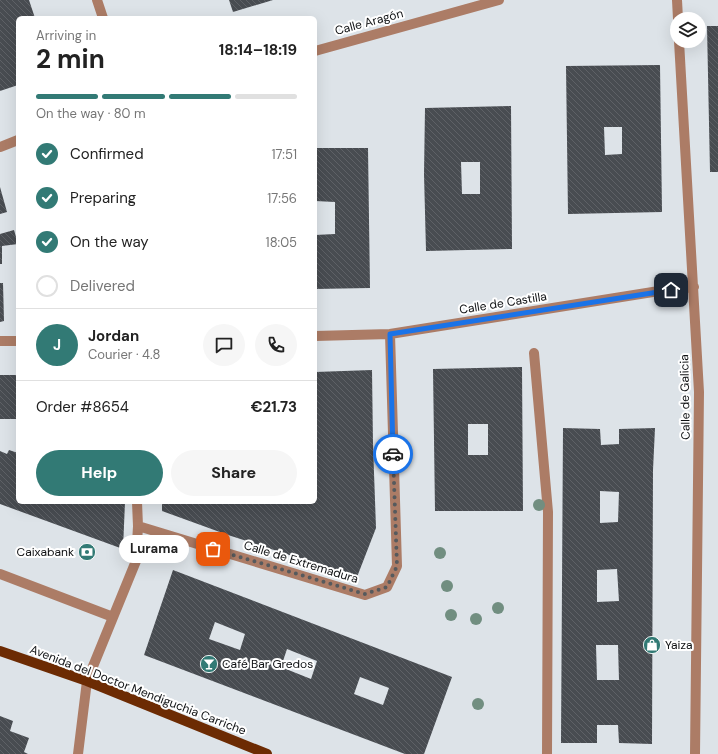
<!DOCTYPE html>
<html lang="en">
<head>
<meta charset="utf-8">
<style>
  body { margin:0; font-family:"DM Sans",sans-serif; background:#f6f6f6; color:#222; height:100vh; display:flex; flex-direction:column; font-size:15px; white-space:nowrap }
  * { box-sizing:border-box; margin:0 }
  p { font-size:13px; color:#767676 }
  .icon { flex:none; width:22px; height:22px; fill:none; stroke:currentColor; stroke-width:2; stroke-linecap:round; stroke-linejoin:round }
  .map { position:relative; flex:1; overflow:hidden }
  .drawer { position:absolute; left:16px; top:16px; width:301px; height:488px; display:flex; flex-direction:column; background:#fff; border-radius:6px; box-shadow:0 4px 16px #0002 }
  .drawer>* { flex:none }
  .controls { position:absolute; left:670px; top:12px; display:grid; gap:8px }
  .controls a { display:grid; place-items:center; width:36px; height:36px; border-radius:50%; background:#fff; box-shadow:0 4px 16px #0002; font-size:20px }
  .pin { position:absolute; display:grid; place-items:center; width:34px; height:34px; color:#fff; margin:-17px; border-radius:8px; box-shadow:0 2px 6px #0006 }
  .courier { position:absolute; display:grid; place-items:center; width:40px; height:40px; margin:-20px; border:3px solid #1a73e8; border-radius:50%; background:#fff; color:#222; box-shadow:0 1px 5px #0007 }
  .bubble { position:absolute; height:28px; border-radius:14px; background:#fff; box-shadow:0 4px 16px #0002; font-size:13px; font-weight:700; line-height:28px; text-align:center }
  .summary em { font-style:normal; font-weight:700 }
  .summary div { display:flex; flex-direction:column-reverse }
  .summary { display:flex; align-items:center; justify-content:space-between; height:68px; padding:0 20px }
  h1 { font-size:26px; font-weight:700; line-height:30px }
  .bar { display:grid; grid-template-columns:repeat(4,1fr); gap:6px 4px; align-content:center; height:48px; padding:0 20px }
  .bar i { height:5px; border-radius:3px; background:#e0e0e0 }
  .bar .current { background:#327a75 }
  .bar p { grid-column:span 4 }
  .line { display:flex; align-items:center; gap:10px; padding:0 20px; border-top:1px solid #e0e0e0 }
  .line div { flex:1 }
  .round { display:grid; place-items:center; flex:none; width:42px; height:42px; border-radius:21px; background:#f6f6f6 }
  ol { padding:0 20px; list-style:none }
  li { display:flex; align-items:center; gap:12px; height:44px }
  li p { margin-inline-start:auto }
  li .icon { padding:4px; border-radius:50%; background:#327a75; color:#fff; stroke-width:4 }
  li:last-child { color:#767676 }
  li i { width:22px; height:22px; border:2px solid #e0e0e0; border-radius:50% }
  .button { display:flex; gap:8px; margin-top:auto; padding:8px 20px }
  .button a { flex:1; height:46px; border-radius:24px; background:#327a75; color:#fff; font-size:16px; font-weight:700; line-height:46px; text-align:center }
  .button a+a { background:#f6f6f6; color:#222 }
  .map>svg:first-child { display:block }
  .building { fill:url(#building-back-hatch); fill-rule:evenodd }
  .lines { fill:none; stroke-linecap:round; stroke-linejoin:round }
  .minor { stroke:#ac7c66; stroke-width:10 }
  .major { stroke:#6c2b03; stroke-width:10 }
  .tree { fill:#718e80 }
  .done { stroke:#565a5d; stroke-width:4; stroke-dasharray:0 7.2 }
  .route { stroke:#1a73e8; stroke-width:5 }
  .labels { text-anchor:middle; stroke-width:4; stroke-linejoin:round; paint-order:stroke }
  .street-label { font-size:12px; fill:#0e1012; stroke:#fff }
  .poi-label { font-size:12px; fill:#0e1012; stroke:#fff; text-anchor:start }
</style>
</head>
<body>
<div class="map">
<svg width="718" height="754" viewBox="0 0 718 754">
  <defs>
    <pattern id="building-back-hatch" width="6" height="6" patternUnits="userSpaceOnUse"><rect width="6" height="6" fill="#484c51"/><path d="M-1 5l2 2M0 0l6 6M5-1l2 2" fill="none" stroke="#5e6166"/></pattern>
  </defs>
  <rect width="100%" height="100%" fill="#dde3e8"/>
  <path class="building" d="M 0,0 L 29,0 L 35,18 L 18,18 L 18,85 L 0,91 Z
    M 229,0 L 273,0 L 233,12 Z
    M 707,26 L 718,26 L 718,172 L 710,172 Z
    M 660,65 L 662,212 L 568,214 L 566,66 ZM 604,127 L 622,127 L 622,154 L 605,155 Z
    M 511,106 L 512,249 L 426,251 L 424,174 L 425,108 ZM 461,162 L 480,162 L 480,194 L 462,194 Z
    M 315,148 L 368,148 L 370,288 L 315,289 L 315,235 L 335,234 L 335,202 L 315,201 Z
    M 0,187 L 7,212 L 0,214 Z
    M 14,230 L 18,244 L 2,246 L 2,264 L 0,264 L 0,234 Z
    M 0,283 L 3,283 L 4,321 L 0,322 Z
    M 522,367 L 523,511 L 435,511 L 433,369 ZM 468,424 L 488,424 L 488,455 L 468,455 Z
    M 372,370 L 373,445 L 376,528 L 357,577 L 228,535 L 162,511 L 162,502 L 315,502 L 315,372 Z
    M 0,375 L 18,375 L 18,419 L 0,419 Z
    M 563,428 L 600,429 L 601,445 L 619,444 L 619,429 L 655,428 L 653,470 L 652,744 L 619,743 L 618,725 L 597,725 L 597,743 L 561,743 ZM 600,491 L 619,492 L 618,522 L 600,523 ZM 617,569 L 619,601 L 597,602 L 597,570 ZM 596,645 L 618,645 L 619,680 L 597,680 Z
    M 9,450 L 18,453 L 18,502 L 125,502 L 123,549 L 0,504 L 0,451 L 7,454 Z
    M 173,570 L 452,677 L 424,754 L 405,754 L 144,655 ZM 215,622 L 245,634 L 240,650 L 209,639 ZM 287,649 L 317,661 L 311,679 L 281,667 ZM 360,677 L 389,688 L 383,705 L 354,694 Z
    M 0,716 L 13,721 L 10,731 L 29,738 L 24,752 L 28,754 L 0,754 Z"/>
  <g class="lines">
    <path class="minor" d="M 97,0 L 103,18
      M 677,0 L 678,19
      M 679,41 L 699,392 L 695,754
      M 315,51 L 499,0
      M 0,147 L 18,140
      M 315,336 L 390,334 L 659,291 L 694,287
      M 0,341 L 18,341
      M 534,353 L 548,512 L 547,754
      M 138,526 L 365,595 L 387,587 L 397,566 L 390,334
      M 0,574 L 113,617
      M 78,754 L 87,681 L 136,561 L 138,526 L 137,502"/>
    <path class="major" d="M 0,651 L 87,681 L 267,754"/>
  </g>
  <g class="tree">
    <circle cx="539" cy="505" r="6"/>
    <circle cx="440" cy="553" r="6"/>
    <circle cx="447" cy="586" r="6"/>
    <circle cx="498" cy="608" r="6"/>
    <circle cx="451" cy="615" r="6"/>
    <circle cx="476" cy="619" r="6"/>
    <circle cx="478" cy="704" r="6"/>
  </g>
  <g class="lines">
    <path class="done" d="M 213,549 L 365,594 L 387,587 L 397,566 L 393,454"/>
    <path class="route" d="M 393,454 L 390,334 L 671,290"/>
  </g>
  <defs>
    <symbol id="bank-disc" viewBox="-11 -11 22 22"><circle r="9.5" fill="#327a75" stroke="#fff"/><path d="M-6-4H6V4H-6ZM0-2.3a2.3 2.3 0 1 0 0 4.6a2.3 2.3 0 1 0 0-4.6Z" fill="#fff"/></symbol>
    <symbol id="shop-disc" viewBox="-11 -11 22 22"><circle r="9.5" fill="#327a75" stroke="#fff"/><path d="M-5-2.5h2.3a2.7 3.5 0 0 1 5.4 0H5L5.5 6h-11ZM-1.5-2.5h3a1.5 2.3 0 0 0-3 0Z" fill="#fff"/></symbol>
    <symbol id="bar-disc" viewBox="-11 -11 22 22"><circle r="9.5" fill="#327a75" stroke="#fff"/><path d="M-6-5H6L.8 .8V4.5H3.5V6h-7V4.5H-.8V.8Z" fill="#fff"/></symbol>
  </defs>
  <g fill-rule="evenodd">
    <use href="#bank-disc" x="77" y="542" width="20" height="20"/>
    <use href="#shop-disc" x="642" y="635" width="20" height="20"/>
    <use href="#bar-disc" x="199" y="654" width="20" height="20"/>
  </g>
  <g class="labels">
    <g class="street-label">
      <text transform="translate(369 22) rotate(-15)" y="4">Calle Aragón</text>
      <text transform="translate(503 303) rotate(-9)" y="4">Calle de Castilla</text>
      <text transform="translate(685 397) rotate(-91)" y="4">Calle de Galicia</text>
      <text transform="translate(301 562) rotate(17)" y="4">Calle de Extremadura</text>
      <text transform="translate(138 690) rotate(21)" y="4">Avenida del Doctor Mendiguchia Carriche</text>
    </g>
    <g class="poi-label">
      <text x="74" y="556" text-anchor="end">Caixabank</text>
      <text x="665" y="649">Yaiza</text>
      <text x="222" y="668">Café Bar Gredos</text>
    </g>
  </g>
</svg>
<div class="controls">
<a><svg class="icon" aria-label="layers" viewBox="0 0 24 24"><path d="M12 4l9 5-9 5-9-5zM3 14l9 5 9-5"/></svg></a>
</div>
<div class="pin" style="left:213px;top:549px;background:#ea580c"><svg class="icon" aria-label="bag" viewBox="0 0 24 24"><path d="M5 8h14l-1 12H6zM9 8a3 3 0 0 1 6 0"/></svg></div>
<div class="pin" style="left:671px;top:290px;background:#1f2937"><svg class="icon" aria-label="home" viewBox="0 0 24 24"><path d="M3 11l9-7 9 7M6 9v11h12V9"/></svg></div>
<div class="courier" style="left:393px;top:454px"><svg class="icon" aria-label="car" viewBox="0 0 24 24"><path d="M5 17H2v-5l4-1 3-4h7l3 4 3 1v5h-3M9 17h6M6 11h13"/><circle cx="7" cy="17" r="2"/><circle cx="17" cy="17" r="2"/></svg></div>
<div class="bubble" style="left:119px;top:535px;width:70px">Lurama</div>
<section class="drawer">
<div class="summary"><div><h1>2 min</h1><p>Arriving in</p></div><em>18:14–18:19</em></div>
<div class="bar"><i class="current"></i><i class="current"></i><i class="current"></i><i></i><p>On the way · 80 m</p></div>
<ol>
<li><svg class="icon" aria-label="check" viewBox="0 0 24 24"><path d="M5 12l5 5 9-10"/></svg>Confirmed<p>17:51</p></li>
<li><svg class="icon" aria-label="check" viewBox="0 0 24 24"><path d="M5 12l5 5 9-10"/></svg>Preparing<p>17:56</p></li>
<li><svg class="icon" aria-label="check" viewBox="0 0 24 24"><path d="M5 12l5 5 9-10"/></svg>On the way<p>18:05</p></li>
<li><i></i>Delivered</li>
</ol>
<div class="line" style="height:72px"><b class="round" style="background:#327a75;color:#fff">J</b><div><b>Jordan</b><p>Courier · 4.8</p></div><a class="round"><svg class="icon" aria-label="chat" viewBox="0 0 24 24"><path d="M4 5h16v11H9l-5 4z"/></svg></a><a class="round"><svg class="icon" aria-label="phone" viewBox="0 0 24 24"><path d="M5 4h4l2 5-3 2q2 4 5 5l2-3 5 2v4C11 20 4 13 5 4z"/></svg></a></div>
<div class="line" style="height:52px"><div>Order #8654</div><b>€21.73</b></div>
<div class="button"><a>Help</a><a>Share</a></div>
</section>
</div>
</body>
</html>
